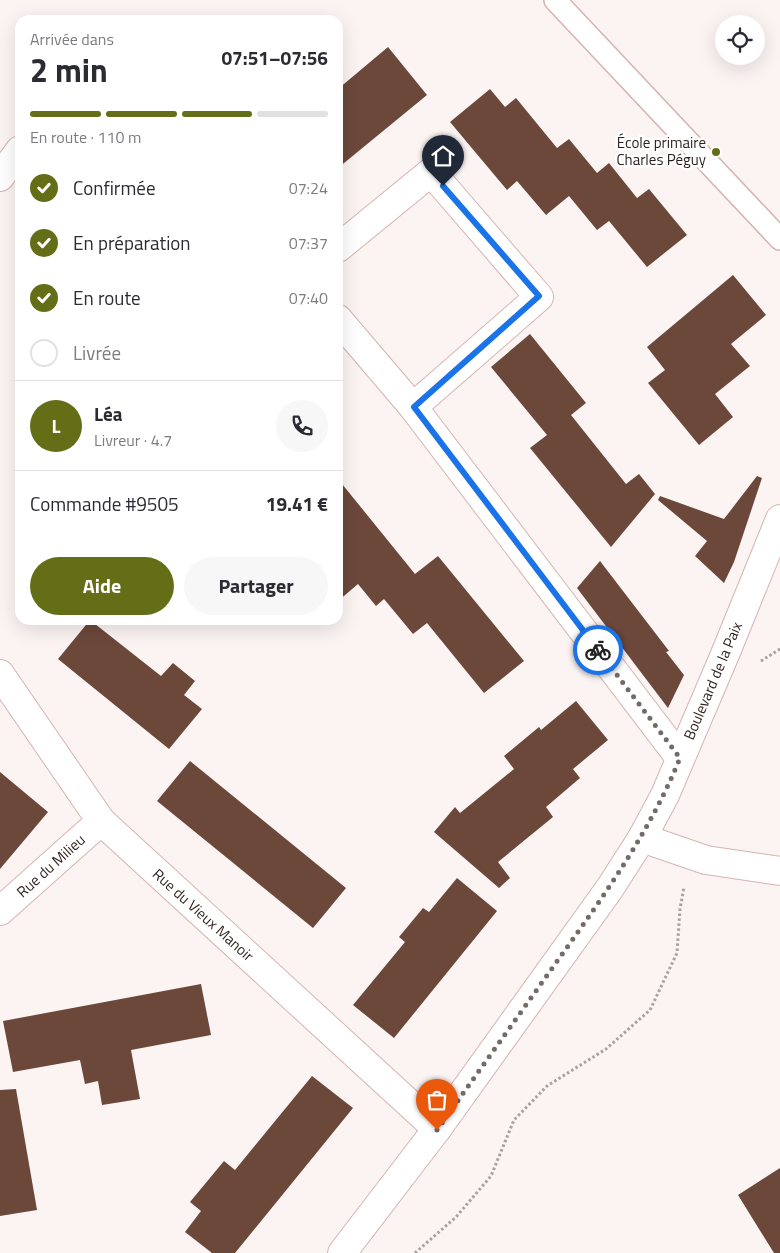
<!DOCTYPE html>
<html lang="fr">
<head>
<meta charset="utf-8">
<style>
  body { margin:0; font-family:"Titillium Web",sans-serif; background:#f7f7f7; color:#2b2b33; height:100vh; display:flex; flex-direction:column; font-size:19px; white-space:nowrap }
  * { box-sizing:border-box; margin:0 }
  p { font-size:16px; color:#7c7c81 }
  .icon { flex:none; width:28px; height:28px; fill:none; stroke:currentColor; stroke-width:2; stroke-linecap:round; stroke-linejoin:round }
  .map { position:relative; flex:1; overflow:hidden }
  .drawer { position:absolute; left:15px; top:15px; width:328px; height:610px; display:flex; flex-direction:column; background:#fff; border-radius:15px; box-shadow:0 5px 20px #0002 }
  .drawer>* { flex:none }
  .fabs { position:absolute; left:715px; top:15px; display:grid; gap:10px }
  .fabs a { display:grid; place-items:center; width:50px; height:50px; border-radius:50%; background:#fff; box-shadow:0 5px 20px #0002; font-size:25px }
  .pin { position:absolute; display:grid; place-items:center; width:42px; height:42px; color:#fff; margin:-51px -21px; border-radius:50% 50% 50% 0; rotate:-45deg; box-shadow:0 0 5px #0007 }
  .pin .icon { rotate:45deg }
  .courier { position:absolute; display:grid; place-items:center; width:50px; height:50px; margin:-25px; border:4px solid #1a73e8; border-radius:50%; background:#fff; color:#222; box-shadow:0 1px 6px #0007 }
  .overview em { font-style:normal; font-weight:700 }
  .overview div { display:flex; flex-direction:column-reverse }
  .overview { display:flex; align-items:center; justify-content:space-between; height:85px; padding:0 15px }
  h1 { font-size:32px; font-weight:700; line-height:38px }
  .bar { display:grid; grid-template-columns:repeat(4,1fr); gap:8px 5px; align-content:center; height:60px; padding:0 15px }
  .bar i { height:6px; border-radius:4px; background:#e1e1e2 }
  .bar .on { background:#646e16 }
  .bar p { grid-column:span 4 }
  .line { display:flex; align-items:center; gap:12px; padding:0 15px; border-top:1px solid #e1e1e2 }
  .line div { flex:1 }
  .round { display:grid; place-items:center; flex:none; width:52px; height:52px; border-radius:26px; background:#f7f7f7 }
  ol { padding:0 15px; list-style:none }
  li { display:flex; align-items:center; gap:15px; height:55px }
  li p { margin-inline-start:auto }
  li .icon { padding:5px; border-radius:50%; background:#646e16; color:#fff; stroke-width:4 }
  li:last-child { color:#7c7c81 }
  li i { width:28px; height:28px; border:2px solid #e1e1e2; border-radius:50% }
  .primary-button { display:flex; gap:10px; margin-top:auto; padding:10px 15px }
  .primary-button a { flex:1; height:58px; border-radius:30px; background:#646e16; color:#fff; font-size:20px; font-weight:700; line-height:58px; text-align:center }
  .primary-button a+a { background:#f7f7f7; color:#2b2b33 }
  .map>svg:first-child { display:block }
  .building { fill:#6b483a }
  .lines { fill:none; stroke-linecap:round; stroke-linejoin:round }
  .lane-casing { stroke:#d5b4b1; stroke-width:24 }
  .street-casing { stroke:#d5b4b1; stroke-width:30 }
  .secondary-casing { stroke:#d5b4b1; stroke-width:30 }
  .path { stroke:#a9a09f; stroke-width:3; stroke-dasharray:2.5 2.5; stroke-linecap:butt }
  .lane { stroke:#fff; stroke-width:21 }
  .street { stroke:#fff; stroke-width:28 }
  .secondary { stroke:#fff; stroke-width:28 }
  .done { stroke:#746a69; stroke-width:5; stroke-dasharray:0 9 }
  .route { stroke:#1a73e8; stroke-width:6 }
  .poi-dot { fill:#646e16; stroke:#fff; stroke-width:2 }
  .labels { text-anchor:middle; stroke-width:5; stroke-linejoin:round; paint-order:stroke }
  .poi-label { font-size:15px; fill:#2c1f1e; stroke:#fff; text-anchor:end }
  .street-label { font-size:15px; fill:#2c1f1e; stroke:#fff }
</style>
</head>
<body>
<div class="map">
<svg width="780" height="1253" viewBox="0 0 780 1253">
  <rect width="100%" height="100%" fill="#fbf4f3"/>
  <path class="building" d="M 388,47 L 427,95 L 338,168 L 338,89 Z
    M 490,89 L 505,107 L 516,98 L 557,148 L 569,139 L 597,173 L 609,163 L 637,198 L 649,189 L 687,235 L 647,267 L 609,221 L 597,230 L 569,196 L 546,215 L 517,181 L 507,190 L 450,122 Z
    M 733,275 L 766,315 L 731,344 L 750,366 L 715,394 L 733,417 L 699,445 L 648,383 L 665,370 L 647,347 Z
    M 530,334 L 586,403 L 571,415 L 626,484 L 639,474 L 655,494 L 611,547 L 530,448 L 547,435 L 491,367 Z
    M 757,476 L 762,478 L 734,562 L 724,583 L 695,556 L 707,541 L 658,500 L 660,496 L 724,519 Z
    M 338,479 L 415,574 L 438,556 L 524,661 L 484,693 L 427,623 L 413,634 L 384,599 L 376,606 L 358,584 L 338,601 Z
    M 600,561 L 669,651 L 666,652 L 684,675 L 668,708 L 577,588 Z
    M 90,620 L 161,676 L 173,663 L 195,681 L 184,695 L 202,709 L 169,749 L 58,659 Z
    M 576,701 L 608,740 L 573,769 L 580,778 L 546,807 L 553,817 L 498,862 L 510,878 L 499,888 L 434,832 L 455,807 L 460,813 L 514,769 L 504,756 L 539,727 L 541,730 Z
    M 190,761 L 346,888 L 313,928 L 157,801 Z
    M 0,772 L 48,812 L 0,869 Z
    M 457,878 L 497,911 L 394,1038 L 353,1005 L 405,942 L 399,937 L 423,908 L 429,912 Z
    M 201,984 L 211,1035 L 131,1050 L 140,1099 L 102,1105 L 98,1081 L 85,1084 L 80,1060 L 13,1072 L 3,1021 Z
    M 312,1076 L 353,1108 L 235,1253 L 212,1253 L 185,1232 L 201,1211 L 190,1202 L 224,1161 L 235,1170 Z
    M 16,1089 L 37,1210 L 0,1216 L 0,1090 Z
    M 780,1168 L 780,1253 L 774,1253 L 738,1195 Z"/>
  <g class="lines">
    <defs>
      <path id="lane" d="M 555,0 L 780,239"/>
      <path id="street" d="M 0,177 L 20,150
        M 338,248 L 431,172 L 539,297 L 413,407
        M 338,319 L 413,407 L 680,758
        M 0,674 L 101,821 L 437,1129
        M 642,838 L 706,860 L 780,871
        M 0,911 L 101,821"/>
      <path id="secondary" d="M 342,1253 L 437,1129 L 610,888 L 642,838 L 665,795 L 726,652 L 780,519"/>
    </defs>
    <use href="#lane" class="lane-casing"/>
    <use href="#street" class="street-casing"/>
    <use href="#secondary" class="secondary-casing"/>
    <path class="path" d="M 761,661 L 780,649
      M 415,1253 L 456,1217 L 491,1176 L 514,1120 L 547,1086 L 606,1049 L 650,1010 L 677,953 L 680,909 L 684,887"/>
    <use href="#lane" class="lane"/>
    <use href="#street" class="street"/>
    <use href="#secondary" class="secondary"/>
  </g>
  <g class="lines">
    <path class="done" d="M 437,1130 C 479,1071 521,1012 563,953 C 608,890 651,829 680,758 L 598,650"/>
    <path class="route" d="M 443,186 L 539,296 L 414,407 L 598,650"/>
  </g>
  <circle class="poi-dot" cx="716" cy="152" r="5"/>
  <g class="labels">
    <g class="poi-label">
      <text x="706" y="148">École primaire<tspan x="706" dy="17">Charles Péguy</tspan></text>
    </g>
    <g class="street-label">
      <text transform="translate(713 681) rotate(-67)" y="5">Boulevard de la Paix</text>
      <text transform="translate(51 866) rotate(-42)" y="5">Rue du Milieu</text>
      <text transform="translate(203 915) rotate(42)" y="5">Rue du Vieux Manoir</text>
    </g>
  </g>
</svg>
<div class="fabs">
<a><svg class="icon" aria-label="locate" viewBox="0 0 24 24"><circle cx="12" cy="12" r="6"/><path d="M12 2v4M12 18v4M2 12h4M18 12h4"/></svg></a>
</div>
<div class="pin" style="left:437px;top:1130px;background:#ea580c"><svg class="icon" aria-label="bag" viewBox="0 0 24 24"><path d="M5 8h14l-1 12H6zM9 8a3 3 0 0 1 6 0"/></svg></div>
<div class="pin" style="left:443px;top:186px;background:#1f2937"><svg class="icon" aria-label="home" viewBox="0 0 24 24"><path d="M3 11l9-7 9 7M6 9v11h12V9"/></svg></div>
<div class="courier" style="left:598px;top:650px"><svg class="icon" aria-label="bike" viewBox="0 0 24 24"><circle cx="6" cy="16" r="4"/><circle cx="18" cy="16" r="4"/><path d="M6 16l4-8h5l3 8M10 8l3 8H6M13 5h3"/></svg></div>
<section class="drawer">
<div class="overview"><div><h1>2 min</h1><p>Arrivée dans</p></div><em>07:51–07:56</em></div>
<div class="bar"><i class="on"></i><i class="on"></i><i class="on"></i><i></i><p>En route · 110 m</p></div>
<ol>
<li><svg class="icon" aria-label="check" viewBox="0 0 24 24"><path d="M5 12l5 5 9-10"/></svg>Confirmée<p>07:24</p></li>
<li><svg class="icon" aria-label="check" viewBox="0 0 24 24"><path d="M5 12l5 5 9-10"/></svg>En préparation<p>07:37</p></li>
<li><svg class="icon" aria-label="check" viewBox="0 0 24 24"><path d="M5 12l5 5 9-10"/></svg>En route<p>07:40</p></li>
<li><i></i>Livrée</li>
</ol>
<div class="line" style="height:90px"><b class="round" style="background:#646e16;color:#fff">L</b><div><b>Léa</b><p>Livreur · 4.7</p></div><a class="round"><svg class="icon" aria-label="phone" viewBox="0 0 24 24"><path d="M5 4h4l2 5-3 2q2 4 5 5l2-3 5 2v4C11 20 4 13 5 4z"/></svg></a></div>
<div class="line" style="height:65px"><div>Commande #9505</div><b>19.41 €</b></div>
<div class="primary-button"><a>Aide</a><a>Partager</a></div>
</section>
</div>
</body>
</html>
